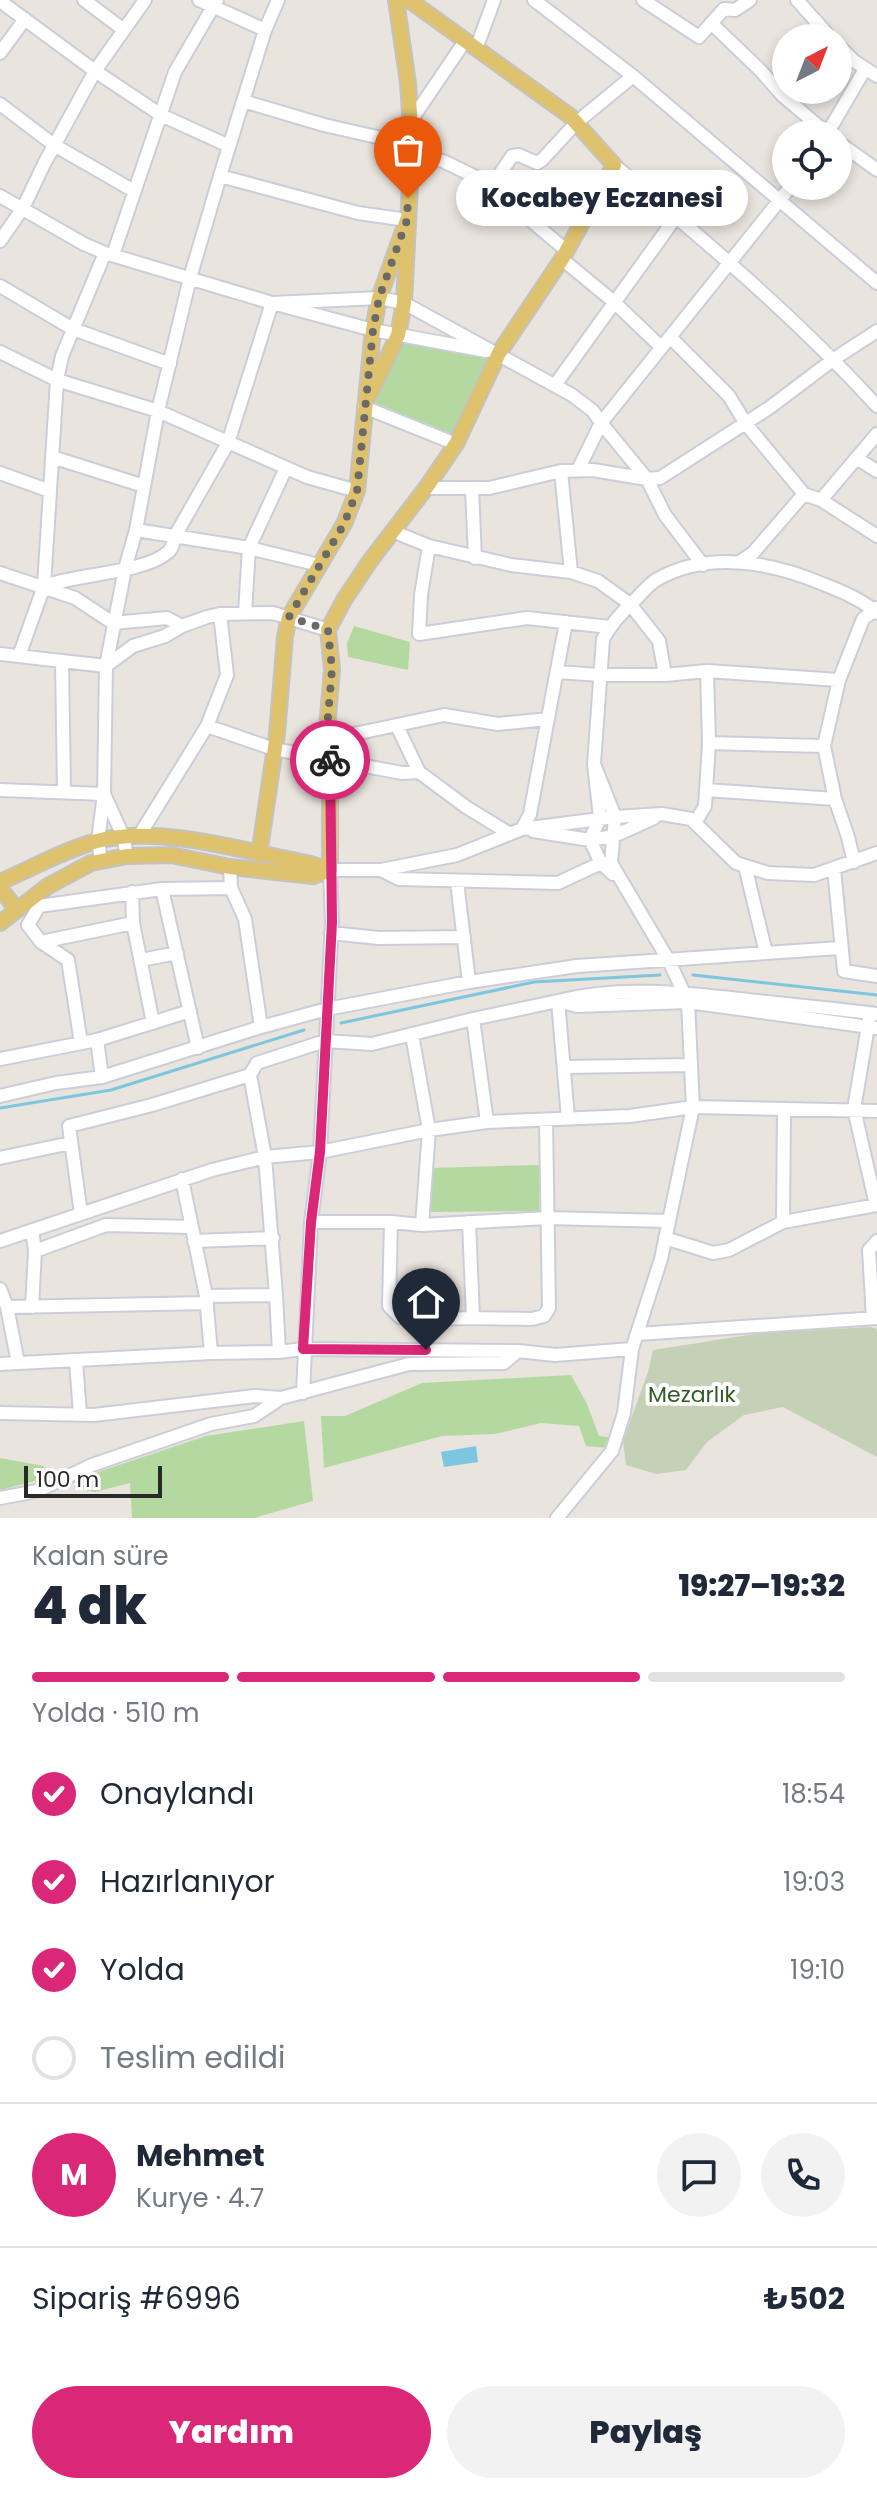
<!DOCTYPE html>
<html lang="tr">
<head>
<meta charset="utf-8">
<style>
  body { margin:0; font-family:Poppins,sans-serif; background:#f2f2f3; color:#1f2937; height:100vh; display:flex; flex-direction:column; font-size:30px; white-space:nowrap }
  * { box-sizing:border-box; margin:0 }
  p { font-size:26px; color:#747a83 }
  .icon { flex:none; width:44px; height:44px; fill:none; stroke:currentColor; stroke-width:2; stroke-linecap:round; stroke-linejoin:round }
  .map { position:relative; height:1518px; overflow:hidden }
  .side { display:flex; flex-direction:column; background:#fff; flex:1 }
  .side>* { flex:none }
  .needle { width:52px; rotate:42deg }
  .tools { position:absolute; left:772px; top:24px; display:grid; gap:16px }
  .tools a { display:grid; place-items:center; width:80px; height:80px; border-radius:50%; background:#fff; box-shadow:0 4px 12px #0003; font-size:40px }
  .scale { position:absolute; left:24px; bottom:20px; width:138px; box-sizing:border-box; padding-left:8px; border:4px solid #292929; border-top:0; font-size:22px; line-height:28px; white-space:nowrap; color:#292929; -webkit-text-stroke:6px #fff; paint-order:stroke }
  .pin { position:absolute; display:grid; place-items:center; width:68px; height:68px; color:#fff; margin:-82px -34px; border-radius:50% 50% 50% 0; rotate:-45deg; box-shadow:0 0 8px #0007 }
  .pin .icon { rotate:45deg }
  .courier { position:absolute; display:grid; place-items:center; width:80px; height:80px; margin:-40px; border:6px solid #db2777; border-radius:50%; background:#fff; color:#222; box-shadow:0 2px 10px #0007 }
  .bubble { position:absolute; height:56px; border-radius:28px; background:#fff; box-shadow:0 4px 12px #0003; font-size:26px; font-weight:800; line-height:56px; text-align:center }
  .summary em { font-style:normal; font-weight:800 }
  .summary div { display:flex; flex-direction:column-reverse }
  .summary { display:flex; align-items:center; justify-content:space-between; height:136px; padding:0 32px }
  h1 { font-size:52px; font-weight:800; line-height:60px }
  .bar { display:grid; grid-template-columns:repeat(4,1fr); gap:12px 8px; align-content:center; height:96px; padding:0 32px }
  .bar i { height:10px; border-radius:6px; background:#e0e1e3 }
  .bar .active { background:#db2777 }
  .bar p { grid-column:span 4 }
  .line { display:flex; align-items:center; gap:20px; padding:0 32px; border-top:2px solid #e0e1e3 }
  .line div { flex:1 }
  .round { display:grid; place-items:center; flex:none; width:84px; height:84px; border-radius:42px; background:#f2f2f3 }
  ol { padding:0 32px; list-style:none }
  li { display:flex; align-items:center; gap:24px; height:88px }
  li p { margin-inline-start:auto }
  li .icon { padding:8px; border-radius:50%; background:#db2777; color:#fff; stroke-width:4 }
  li:last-child { color:#747a83 }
  li i { width:44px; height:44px; border:4px solid #e0e1e3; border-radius:50% }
  .button { display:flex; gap:16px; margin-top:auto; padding:16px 32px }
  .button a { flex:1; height:92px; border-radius:48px; background:#db2777; color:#fff; font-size:32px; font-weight:800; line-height:92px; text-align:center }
  .button a+a { background:#f2f2f3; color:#1f2937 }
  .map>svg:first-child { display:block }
  .green { fill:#b4d9a0 }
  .cemetery { fill:#c4d1b6 }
  .water { fill:#7cc6df }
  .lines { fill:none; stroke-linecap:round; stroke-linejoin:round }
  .stream { stroke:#7cc6df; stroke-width:3 }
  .minor-casing { stroke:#cbced9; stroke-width:16 }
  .major-casing { stroke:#c3c3c3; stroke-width:18 }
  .minor { stroke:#fff; stroke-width:12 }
  .major { stroke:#dec26d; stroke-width:14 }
  .done { stroke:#6c6a68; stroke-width:8; stroke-dasharray:0 14.4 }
  .route { stroke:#db2777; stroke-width:10 }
  .labels { text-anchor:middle; stroke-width:8; stroke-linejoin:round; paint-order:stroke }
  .park-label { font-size:22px; fill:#305c23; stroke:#fff }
</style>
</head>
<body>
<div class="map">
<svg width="877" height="1518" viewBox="0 0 877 1518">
  <rect width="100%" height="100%" fill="#e9e4dd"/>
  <path class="green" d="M 398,335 L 499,353 L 456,444 L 364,407 Z
    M 354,626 L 410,642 L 408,670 L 348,657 L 347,643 Z
    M 539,1165 L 539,1211 L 431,1212 L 430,1168 Z
    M 571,1375 L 587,1404 L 599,1436 L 608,1437 L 608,1448 L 586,1446 L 579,1426 L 541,1423 L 495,1434 L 442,1436 L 324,1468 L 321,1416 L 345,1416 L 422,1383 Z
    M 304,1421 L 313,1501 L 254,1518 L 132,1518 L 130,1483 L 95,1492 L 74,1488 L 83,1477 L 206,1436 Z
    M 0,1458 L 44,1466 L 46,1478 L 0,1490 Z"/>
  <path class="cemetery" d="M 870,1327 L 877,1329 L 877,1457 L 783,1407 L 744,1415 L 707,1442 L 686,1470 L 656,1474 L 626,1465 L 623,1441 L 648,1372 L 653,1350 L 761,1333 Z"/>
  <path class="water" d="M 476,1446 L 478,1462 L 444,1467 L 441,1452 Z"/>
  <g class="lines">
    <path class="stream" d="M 693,975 L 877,995
      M 341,1023 L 534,982 L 660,975
      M 0,1108 L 111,1090 L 304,1030"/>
    <defs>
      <path id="minor" d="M 84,0 L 124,30
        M 199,0 L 265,30
        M 534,0 L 633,76 L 877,283
        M 643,0 L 699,37 L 724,9 L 735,10 L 750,0
        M 797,0 L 831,38
        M 0,1 L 95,71 L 161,115 L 229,146
        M 711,23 L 761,71 L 783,96 L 828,134
        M 838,45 L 854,61 L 877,76
        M 476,49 L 494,0
        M 0,53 L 25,19
        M 243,101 L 324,125 L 412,145
        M 0,104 L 54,145 L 134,191
        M 410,122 L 465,41
        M 827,134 L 865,69
        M 838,142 L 877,170
        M 411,154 L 443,161 L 484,181 L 567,251
        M 614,165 C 706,241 796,318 877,406
        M 220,176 L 358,213 L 407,220
        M 491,187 L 512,156 L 519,155 L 537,163 L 542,160 L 576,123 L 633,76
        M 0,196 L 84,244 L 105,253 L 272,303 L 373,330 L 486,351
        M 0,241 L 23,208 L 44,164 L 95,71 L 145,0
        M 113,255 L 175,72 L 217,0
        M 562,259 L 614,302 L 661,347
        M 0,286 L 73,329 L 170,364
        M 272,303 L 379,298 L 404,303 L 572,395 L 593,411 L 601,423 L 647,479 L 665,515 L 703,565
        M 670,337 L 729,396 L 746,424 L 804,494 L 821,500 L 877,536
        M 0,352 L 57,380 L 158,411 L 307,477 L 357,491
        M 555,385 L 676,217
        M 364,407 L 456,444
        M 52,457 L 144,486
        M 856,458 L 877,471
        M 578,470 L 601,423 L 791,186
        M 561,471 L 571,572
        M 0,473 L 50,491
        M 426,488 L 489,488 L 561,471 L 593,470 L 647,479 L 660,478 L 769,408 L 834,359 L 877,331
        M 472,488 L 475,558
        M 821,500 L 877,434
        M 136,530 L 249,548 L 319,565
        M 392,531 L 429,546 L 511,565 L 571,572 L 598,581 L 630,604 L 659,641 L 665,675
        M 429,546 L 421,595 L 419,634 L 527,618 L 610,627
        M 741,561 L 753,553 L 804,494
        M 0,573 L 75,598 L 113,623 L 167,618 L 182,626
        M 44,586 C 77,574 143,573 167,553 C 173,549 173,543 175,536 L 228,443 L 272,303
        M 245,613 L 249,548 L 286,468
        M 0,654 L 106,666 L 133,646 L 165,636 L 182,626 L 207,617 L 220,614 L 273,613 L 328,630
        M 19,656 L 44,586 L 57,380 L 62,356 L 105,253
        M 62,661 L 64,791
        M 557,672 L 601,675 L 665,675 L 707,671 L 839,680
        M 207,726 L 274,749 L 402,773 L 419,772
        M 397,726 L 419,772 L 466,807 L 510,834
        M 326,740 L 444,715 L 498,724 L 548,719
        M 709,743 L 824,746
        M 0,790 L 104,794 L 106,666 L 125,569 L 136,530 L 158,411 L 190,278 L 220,176 L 265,30 L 278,0
        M 706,790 L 835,799
        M 695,823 L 705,806 L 709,743 L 707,671
        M 522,829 L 530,814 L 566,622
        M 533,831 L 590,840 L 614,836 L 654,818
        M 139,836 L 207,726 L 227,675 L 220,614
        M 101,860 L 98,841 L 104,794 L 123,836 L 127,856
        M 854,862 L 848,837 L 835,799 L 824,746 L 839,680 L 863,619 L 877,608
        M 745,866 L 766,953
        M 230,867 L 231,888 L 245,919 L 261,1027
        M 834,869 L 844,971 L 877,976
        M 381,870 L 399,879 L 558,883 L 601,863 L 608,863
        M 613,874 L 601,863 L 590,840 L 600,818 L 594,764 L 603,639 C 611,624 622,612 634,601 C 641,594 648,585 656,580 C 708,550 771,562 823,584 C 841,591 863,600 877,613
        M 457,882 L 469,982
        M 162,889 L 198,1048
        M 132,892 L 133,923 L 153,1023
        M 331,933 L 379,938 L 464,937
        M 41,942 L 133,923
        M 141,960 L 177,953
        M 473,1019 L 487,1122
        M 869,1020 L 854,1109 L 876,1205
        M 412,1035 L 429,1130 L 422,1225
        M 97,1040 L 102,1077
        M 81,1043 L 68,960 L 41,942 L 28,925 L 39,906 L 162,889 L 231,888
        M 0,1059 L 97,1040 L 190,1011
        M 564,1067 L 691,1065
        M 0,1096 L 56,1083 L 102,1077 L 261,1027 L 327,1009 L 469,982 L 577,966 L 840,948
        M 568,1118 L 558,1001 C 620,985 686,993 748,1000 C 791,1005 834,1008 877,1014
        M 0,1158 L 71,1143
        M 182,1179 L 206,1296 L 211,1353
        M 81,1214 L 69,1126 L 152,1105 L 250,1075 L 257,1063 L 325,1041 L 372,1044 L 473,1019 L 558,1001 L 577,1006 L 688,1002 L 877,1028
        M 311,1222 L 391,1222 L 422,1225 L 547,1218 L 668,1221
        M 391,1222 L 389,1306 L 400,1317 L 411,1319 L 473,1318 L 469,1222
        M 783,1222 L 784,1109
        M 665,1238 L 713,1253 L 729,1250 L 783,1222 L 877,1205
        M 0,1241 L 212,1170 L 265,1157 L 320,1152 L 429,1130 L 487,1122 L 630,1116 L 693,1107 L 877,1111
        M 194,1241 L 273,1238
        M 35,1251 L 106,1225 L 192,1227
        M 0,1289 L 7,1307 L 18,1363
        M 276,1295 L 279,1352
        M 206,1296 L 276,1295 L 265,1157 L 250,1075
        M 7,1307 L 207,1303
        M 32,1307 L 35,1251 L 32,1230
        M 473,1318 L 532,1319 L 544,1316 L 549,1308 L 546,1121
        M 873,1318 L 869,1250 L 877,1241
        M 637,1334 L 877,1318
        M 76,1361 L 80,1414
        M 0,1364 L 211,1353 L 279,1352 L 303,1349 L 518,1351 L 555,1355 L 632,1349
        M 303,1393 L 311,1222 L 320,1152 L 332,922 L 330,870 L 381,870 L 457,855 L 522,829 L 615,817 L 662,814 L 691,819 L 736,863 L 768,873 L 814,875 L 877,853
        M 0,1413 L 94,1415 L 255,1396 L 281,1398 L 409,1364 L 504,1363 L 518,1351
        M 0,1498 L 37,1491 L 92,1465 L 211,1424 L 254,1416 L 281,1398
        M 557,1518 L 612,1451 L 624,1413 L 632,1349 L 661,1259 L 693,1107 L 688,1002 L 669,961 L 611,863 L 615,817 L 594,764"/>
      <path id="major" d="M 369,396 L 398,335 L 404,303 L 412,145 L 408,83 L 396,0
        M 259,855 L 277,734 L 285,637 L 289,617 L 344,524 L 357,491 L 373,330 L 379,298 L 407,220
        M 330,870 L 330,758 L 326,740 L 332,669 L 328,630 L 344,600 L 370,561 L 426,488 L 456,444 L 499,353 L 562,259 L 614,165 L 570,116 L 409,0
        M 0,882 C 32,868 64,850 97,841 C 160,824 246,852 311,864 L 330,870
        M 0,888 L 17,910
        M 0,923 L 48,886 L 91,863 L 127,856 L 171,855 L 230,867 L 313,876 L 330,870"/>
    </defs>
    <use href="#minor" class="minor-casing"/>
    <use href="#major" class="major-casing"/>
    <use href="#minor" class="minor"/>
    <use href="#major" class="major"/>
  </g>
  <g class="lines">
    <path class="done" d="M 330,760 L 326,740 L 332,669 L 328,630 L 289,617 L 344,524 L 357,491 L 373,330 L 379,298 L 407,220 L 408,198"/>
    <path class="route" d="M 330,760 L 332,922 L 320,1152 L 311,1222 L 303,1349 L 426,1350"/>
  </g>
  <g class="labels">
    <g class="park-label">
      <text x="692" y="1402">Mezarlık</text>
    </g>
  </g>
</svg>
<div class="tools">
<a><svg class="needle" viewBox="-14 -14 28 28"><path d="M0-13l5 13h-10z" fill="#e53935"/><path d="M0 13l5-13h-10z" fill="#747a83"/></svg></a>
<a><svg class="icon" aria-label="locate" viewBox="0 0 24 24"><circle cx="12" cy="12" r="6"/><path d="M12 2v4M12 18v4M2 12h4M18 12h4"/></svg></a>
</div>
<div class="scale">100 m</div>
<div class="pin" style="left:408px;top:198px;background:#ea580c"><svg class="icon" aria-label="bag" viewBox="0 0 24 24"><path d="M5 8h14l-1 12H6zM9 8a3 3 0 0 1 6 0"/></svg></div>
<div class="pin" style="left:426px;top:1350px;background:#1f2937"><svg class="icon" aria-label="home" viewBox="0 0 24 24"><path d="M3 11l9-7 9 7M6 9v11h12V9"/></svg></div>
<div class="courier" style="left:330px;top:760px"><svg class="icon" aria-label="bike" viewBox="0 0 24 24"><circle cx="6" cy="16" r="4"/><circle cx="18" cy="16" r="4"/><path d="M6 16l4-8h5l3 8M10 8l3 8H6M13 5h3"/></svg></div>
<div class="bubble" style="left:456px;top:170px;width:292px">Kocabey Eczanesi</div>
</div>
<section class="side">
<div class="summary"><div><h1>4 dk</h1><p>Kalan süre</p></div><em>19:27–19:32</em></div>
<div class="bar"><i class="active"></i><i class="active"></i><i class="active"></i><i></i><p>Yolda · 510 m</p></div>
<ol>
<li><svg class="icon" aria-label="check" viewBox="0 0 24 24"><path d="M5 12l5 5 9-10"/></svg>Onaylandı<p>18:54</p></li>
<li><svg class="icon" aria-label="check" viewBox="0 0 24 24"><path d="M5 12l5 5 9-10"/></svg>Hazırlanıyor<p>19:03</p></li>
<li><svg class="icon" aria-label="check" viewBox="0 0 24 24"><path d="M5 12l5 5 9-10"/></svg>Yolda<p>19:10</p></li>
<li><i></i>Teslim edildi</li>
</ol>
<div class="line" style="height:144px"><b class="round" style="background:#db2777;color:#fff">M</b><div><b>Mehmet</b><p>Kurye · 4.7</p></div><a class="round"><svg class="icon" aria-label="chat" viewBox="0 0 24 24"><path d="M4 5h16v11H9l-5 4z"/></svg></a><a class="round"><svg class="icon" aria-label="phone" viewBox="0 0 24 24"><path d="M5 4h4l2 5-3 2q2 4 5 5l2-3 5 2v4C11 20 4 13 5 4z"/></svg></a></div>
<div class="line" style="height:104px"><div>Sipariş #6996</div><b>₺502</b></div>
<div class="button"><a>Yardım</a><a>Paylaş</a></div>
</section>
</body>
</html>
